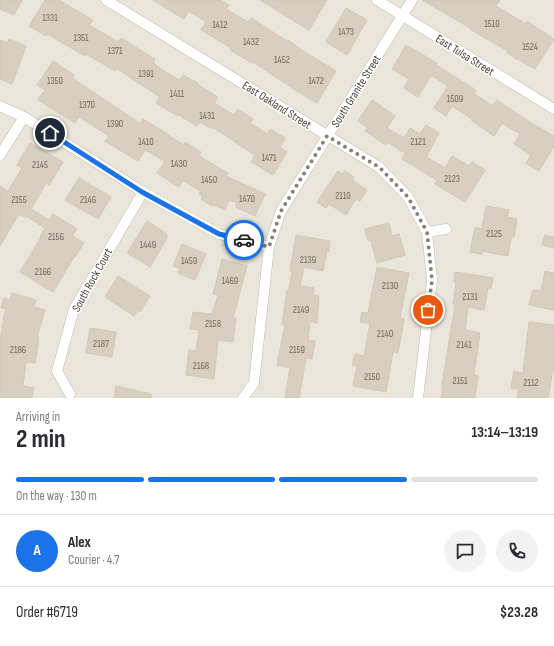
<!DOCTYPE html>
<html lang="en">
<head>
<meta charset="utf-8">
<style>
  body { margin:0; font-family:"Sofia Sans Condensed",sans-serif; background:#f2f2f3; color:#2b2b33; height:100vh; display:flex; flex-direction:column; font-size:15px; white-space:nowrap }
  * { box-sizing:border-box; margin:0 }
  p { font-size:13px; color:#7c7c81 }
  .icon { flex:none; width:22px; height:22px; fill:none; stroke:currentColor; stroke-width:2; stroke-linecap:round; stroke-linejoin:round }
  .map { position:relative; height:398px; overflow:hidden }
  .drawer { display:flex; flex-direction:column; background:#fff; flex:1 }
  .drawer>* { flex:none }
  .pin { position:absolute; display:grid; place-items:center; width:34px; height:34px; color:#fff; margin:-17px; border:2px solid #fff; border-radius:50%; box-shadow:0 1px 4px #0007 }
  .courier { position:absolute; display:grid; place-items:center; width:40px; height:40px; margin:-20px; border:3px solid #1a73e8; border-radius:50%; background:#fff; color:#222; box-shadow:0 1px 5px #0007 }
  .overview em { font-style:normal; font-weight:700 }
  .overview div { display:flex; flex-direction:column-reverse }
  .overview { display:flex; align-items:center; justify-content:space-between; height:68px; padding:0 16px }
  h1 { font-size:26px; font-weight:700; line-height:30px }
  .bar { display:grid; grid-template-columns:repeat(4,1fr); gap:6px 4px; align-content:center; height:48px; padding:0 16px }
  .bar i { height:5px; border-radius:3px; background:#e1e1e2 }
  .bar .active { background:#1a73e8 }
  .bar p { grid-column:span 4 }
  .line { display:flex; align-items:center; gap:10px; padding:0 16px; border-top:1px solid #e1e1e2 }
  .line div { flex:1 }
  .round { display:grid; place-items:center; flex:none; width:42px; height:42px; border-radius:21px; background:#f2f2f3 }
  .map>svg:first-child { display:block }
  .residential { fill:#eae5da }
  .building { fill:#d8cfc1; stroke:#d3c7b4 }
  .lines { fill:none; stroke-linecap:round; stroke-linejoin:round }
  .street-casing { stroke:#c2bbae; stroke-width:11 }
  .street { stroke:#fff; stroke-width:10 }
  .done { stroke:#878178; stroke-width:4; stroke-dasharray:0 7.2 }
  .route { stroke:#1a73e8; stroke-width:5 }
  .labels { text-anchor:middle; stroke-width:3; stroke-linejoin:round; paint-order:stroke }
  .number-label { font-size:10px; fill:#6e675b }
  .street-label { font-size:12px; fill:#4b4439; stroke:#fff }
</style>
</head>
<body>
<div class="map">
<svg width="554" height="398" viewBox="0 0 554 398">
  <rect width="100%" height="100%" fill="#f6f3ec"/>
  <path class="residential" d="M 0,0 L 554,0 L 554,398 L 0,398 Z"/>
  <path class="building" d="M 0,0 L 22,0 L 14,15 L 0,9 Z
    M 45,0 L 59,0 L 93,20 L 89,25 L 118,42 L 121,38 L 155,59 L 153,63 L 167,73 L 180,80 L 183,75 L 198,83 L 197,84 L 218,97 L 214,103 L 234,115 L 238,109 L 253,119 L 250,123 L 267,134 L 270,129 L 285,138 L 280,147 L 287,152 L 273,175 L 251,162 L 255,155 L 214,128 L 213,129 L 200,122 L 197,126 L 179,115 L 178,116 L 156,103 L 160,97 L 116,68 L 115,71 L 86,54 L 85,56 L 47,34 L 46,36 L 29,26 Z
    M 153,0 L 220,0 L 229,5 L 226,9 L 248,22 L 251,18 L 287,41 L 288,40 L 303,51 L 336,71 L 317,103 L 295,90 L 253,62 L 252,63 L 230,50 L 231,48 L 201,30 L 206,22 L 189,11 L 184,19 Z
    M 260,0 L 327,0 L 309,30 Z
    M 422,0 L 500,0 L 496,6 L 526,24 L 527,21 L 554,39 L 535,69 L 518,59 L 518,60 L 507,53 L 508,51 L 480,35 L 470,29 L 470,28 Z
    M 346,8 L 367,20 L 347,55 L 326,42 Z
    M 9,39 L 26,46 L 12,84 L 0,79 L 0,40 L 8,43 Z
    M 406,45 L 437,63 L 436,65 L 476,90 L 474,94 L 493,106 L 497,100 L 528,121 L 554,136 L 554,146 L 539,171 L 526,163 L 531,155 L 514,144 L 520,134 L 502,123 L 494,136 L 471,120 L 472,119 L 452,106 L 446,116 L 434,108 L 448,86 L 431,75 L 418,97 L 404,88 L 409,79 L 392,69 Z
    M 53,61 L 74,75 L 72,78 L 141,124 L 143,119 L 166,133 L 166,134 L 184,145 L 185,142 L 201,152 L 199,156 L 228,173 L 226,176 L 265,194 L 255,216 L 236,207 L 237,203 L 229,200 L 225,210 L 212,204 L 212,206 L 201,199 L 203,196 L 199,194 L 201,191 L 183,181 L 179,187 L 157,173 L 165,161 L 145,150 L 138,161 L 105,141 L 109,136 L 89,123 L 79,117 L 75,123 L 38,100 L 45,90 L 37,85 Z
    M 372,100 L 395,116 L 387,128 L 404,138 L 410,128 L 420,134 L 426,125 L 439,133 L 426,157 L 445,168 L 452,156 L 469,166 L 472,162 L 485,170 L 465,202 L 435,184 L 437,180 L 402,159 L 405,153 L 387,142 L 386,145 L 365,131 L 367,127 L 358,121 Z
    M 30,143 L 63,162 L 49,185 L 46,183 L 31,209 L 49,220 L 53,214 L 77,229 L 72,236 L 84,243 L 75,257 L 74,257 L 53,292 L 20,272 L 41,237 L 40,236 L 45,228 L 26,216 L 26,218 L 19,214 L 0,246 L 0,186 L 8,191 L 22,168 L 17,165 Z
    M 338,171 L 342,174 L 345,171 L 354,177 L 352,180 L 367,190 L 360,201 L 356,199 L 346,215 L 329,204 L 326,208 L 317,202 Z
    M 79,178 L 111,197 L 98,219 L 65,200 Z
    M 486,206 L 509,210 L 507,217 L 517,219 L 514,237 L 511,237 L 508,256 L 482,251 L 482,254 L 470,252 L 475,227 L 482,229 Z
    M 147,221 L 167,234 L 167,238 L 150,267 L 127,253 Z
    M 389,223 L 392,236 L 399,234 L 405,255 L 377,263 L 371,240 L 368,241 L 365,229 Z
    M 296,235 L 330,241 L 329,252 L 327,251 L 323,271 L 304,267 L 300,286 L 314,288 L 313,295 L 319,296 L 317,323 L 310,321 L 308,340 L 315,341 L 312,359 L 306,358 L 299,398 L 285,398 L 290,368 L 277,365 L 285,325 L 282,324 L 287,290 L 289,291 L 292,271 L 290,271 Z
    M 545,235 L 554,237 L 554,248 L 542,245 Z
    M 182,244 L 206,254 L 195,280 L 178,273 L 180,269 L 173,266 Z
    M 222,259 L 247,266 L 233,318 L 236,318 L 233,342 L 218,340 L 214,379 L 186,375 L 189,350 L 196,351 L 199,330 L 190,329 L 193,312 L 212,314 L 218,295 L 213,294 Z
    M 377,267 L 409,273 L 400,318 L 404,319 L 398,353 L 393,352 L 386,392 L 353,386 L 357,366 L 352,365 L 355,354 L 364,356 L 370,323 L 360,322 L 362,312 L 368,313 Z
    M 545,271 L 554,273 L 554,310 L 529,305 L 533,290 L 541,291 Z
    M 455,272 L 493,278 L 491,288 L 488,288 L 484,310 L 468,307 L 465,330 L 480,333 L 474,375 L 478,376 L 475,398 L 441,398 L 443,385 L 442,385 L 455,305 L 453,304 L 456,283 L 454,282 Z
    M 118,276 L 150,296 L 140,312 L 138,310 L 134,316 L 105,297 Z
    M 12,293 L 36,300 L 34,307 L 45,310 L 37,337 L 39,337 L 35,363 L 26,362 L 23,386 L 34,388 L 32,398 L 0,398 L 0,341 L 4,316 L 6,309 L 1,308 L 4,298 L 10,300 Z
    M 529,322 L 554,325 L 554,369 L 553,369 L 548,398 L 517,398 L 519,389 L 511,388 L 514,371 L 523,373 Z
    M 90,328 L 116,332 L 112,357 L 86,353 Z
    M 116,386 L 151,394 L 151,398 L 114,398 Z"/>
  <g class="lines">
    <defs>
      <path id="street" d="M 106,0 L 379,167 L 408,197 L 427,232 L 432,280 L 418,398
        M 377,0 L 554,109
        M 0,106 L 24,117 L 143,192 L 219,234 L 269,247
        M 0,155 L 24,117
        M 427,232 L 446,229
        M 70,394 L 57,371 L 74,309 L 143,192
        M 243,398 L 254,383 L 269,247 L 281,211 L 412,0"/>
    </defs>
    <use href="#street" class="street-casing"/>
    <use href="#street" class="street"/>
  </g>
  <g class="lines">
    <path class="done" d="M 244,240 L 269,247 L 281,211 L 327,136 L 379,167 L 408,197 L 427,232 L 432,280 L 428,310"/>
    <path class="route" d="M 50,133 L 142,192 L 219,234 L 244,240"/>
  </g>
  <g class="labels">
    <g class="number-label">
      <text x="50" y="21">1331</text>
      <text x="492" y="27">1510</text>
      <text x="220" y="28">1412</text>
      <text x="346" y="35">1473</text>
      <text x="81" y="41">1351</text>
      <text x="251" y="45">1432</text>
      <text x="530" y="50">1524</text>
      <text x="115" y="54">1371</text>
      <text x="282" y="63">1452</text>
      <text x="146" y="77">1391</text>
      <text x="55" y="84">1350</text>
      <text x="316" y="84">1472</text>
      <text x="177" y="97">1411</text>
      <text x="455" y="102">1509</text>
      <text x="87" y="108">1370</text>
      <text x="207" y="119">1431</text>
      <text x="115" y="127">1390</text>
      <text x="146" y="145">1410</text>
      <text x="418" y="145">2121</text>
      <text x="269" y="161">1471</text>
      <text x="179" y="167">1430</text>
      <text x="40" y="168">2145</text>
      <text x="452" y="182">2123</text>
      <text x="209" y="183">1450</text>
      <text x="343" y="199">2110</text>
      <text x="247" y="202">1470</text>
      <text x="19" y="203">2155</text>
      <text x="88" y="203">2146</text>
      <text x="494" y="237">2125</text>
      <text x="56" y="240">2156</text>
      <text x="148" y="248">1449</text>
      <text x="308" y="263">2139</text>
      <text x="189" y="264">1459</text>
      <text x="43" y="275">2166</text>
      <text x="230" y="284">1469</text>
      <text x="390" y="289">2130</text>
      <text x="470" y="300">2131</text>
      <text x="301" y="313">2149</text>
      <text x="213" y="327">2158</text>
      <text x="385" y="337">2140</text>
      <text x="101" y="347">2187</text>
      <text x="464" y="348">2141</text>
      <text x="18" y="353">2186</text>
      <text x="297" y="353">2159</text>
      <text x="201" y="369">2168</text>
      <text x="372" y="380">2150</text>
      <text x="460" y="384">2151</text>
      <text x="531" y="386">2112</text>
    </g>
    <g class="street-label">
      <text transform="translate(465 55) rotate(32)" y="4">East Tulsa Street</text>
      <text transform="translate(356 91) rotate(-58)" y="4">South Granite Street</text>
      <text transform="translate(277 105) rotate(32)" y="4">East Oakland Street</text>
      <text transform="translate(92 280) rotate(-61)" y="4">South Rock Court</text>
    </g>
  </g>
</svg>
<div class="pin" style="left:428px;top:310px;background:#ea580c"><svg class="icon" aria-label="bag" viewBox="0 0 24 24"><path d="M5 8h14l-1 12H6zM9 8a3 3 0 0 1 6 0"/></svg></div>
<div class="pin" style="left:50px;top:133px;background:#1f2937"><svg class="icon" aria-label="home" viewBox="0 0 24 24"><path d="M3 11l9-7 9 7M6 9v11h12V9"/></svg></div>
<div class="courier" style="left:244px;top:240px"><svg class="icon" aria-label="car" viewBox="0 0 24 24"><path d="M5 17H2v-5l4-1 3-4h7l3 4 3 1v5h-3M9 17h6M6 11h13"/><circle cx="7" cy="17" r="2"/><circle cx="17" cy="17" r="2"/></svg></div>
</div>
<section class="drawer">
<div class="overview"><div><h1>2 min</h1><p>Arriving in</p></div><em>13:14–13:19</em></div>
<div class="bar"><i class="active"></i><i class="active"></i><i class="active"></i><i></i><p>On the way · 130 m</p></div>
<div class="line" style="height:72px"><b class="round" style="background:#1a73e8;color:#fff">A</b><div><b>Alex</b><p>Courier · 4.7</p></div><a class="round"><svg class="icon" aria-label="chat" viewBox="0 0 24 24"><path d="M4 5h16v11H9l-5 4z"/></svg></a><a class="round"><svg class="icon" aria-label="phone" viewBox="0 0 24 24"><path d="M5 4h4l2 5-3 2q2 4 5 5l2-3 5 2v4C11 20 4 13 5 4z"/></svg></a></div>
<div class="line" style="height:52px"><div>Order #6719</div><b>$23.28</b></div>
</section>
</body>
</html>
